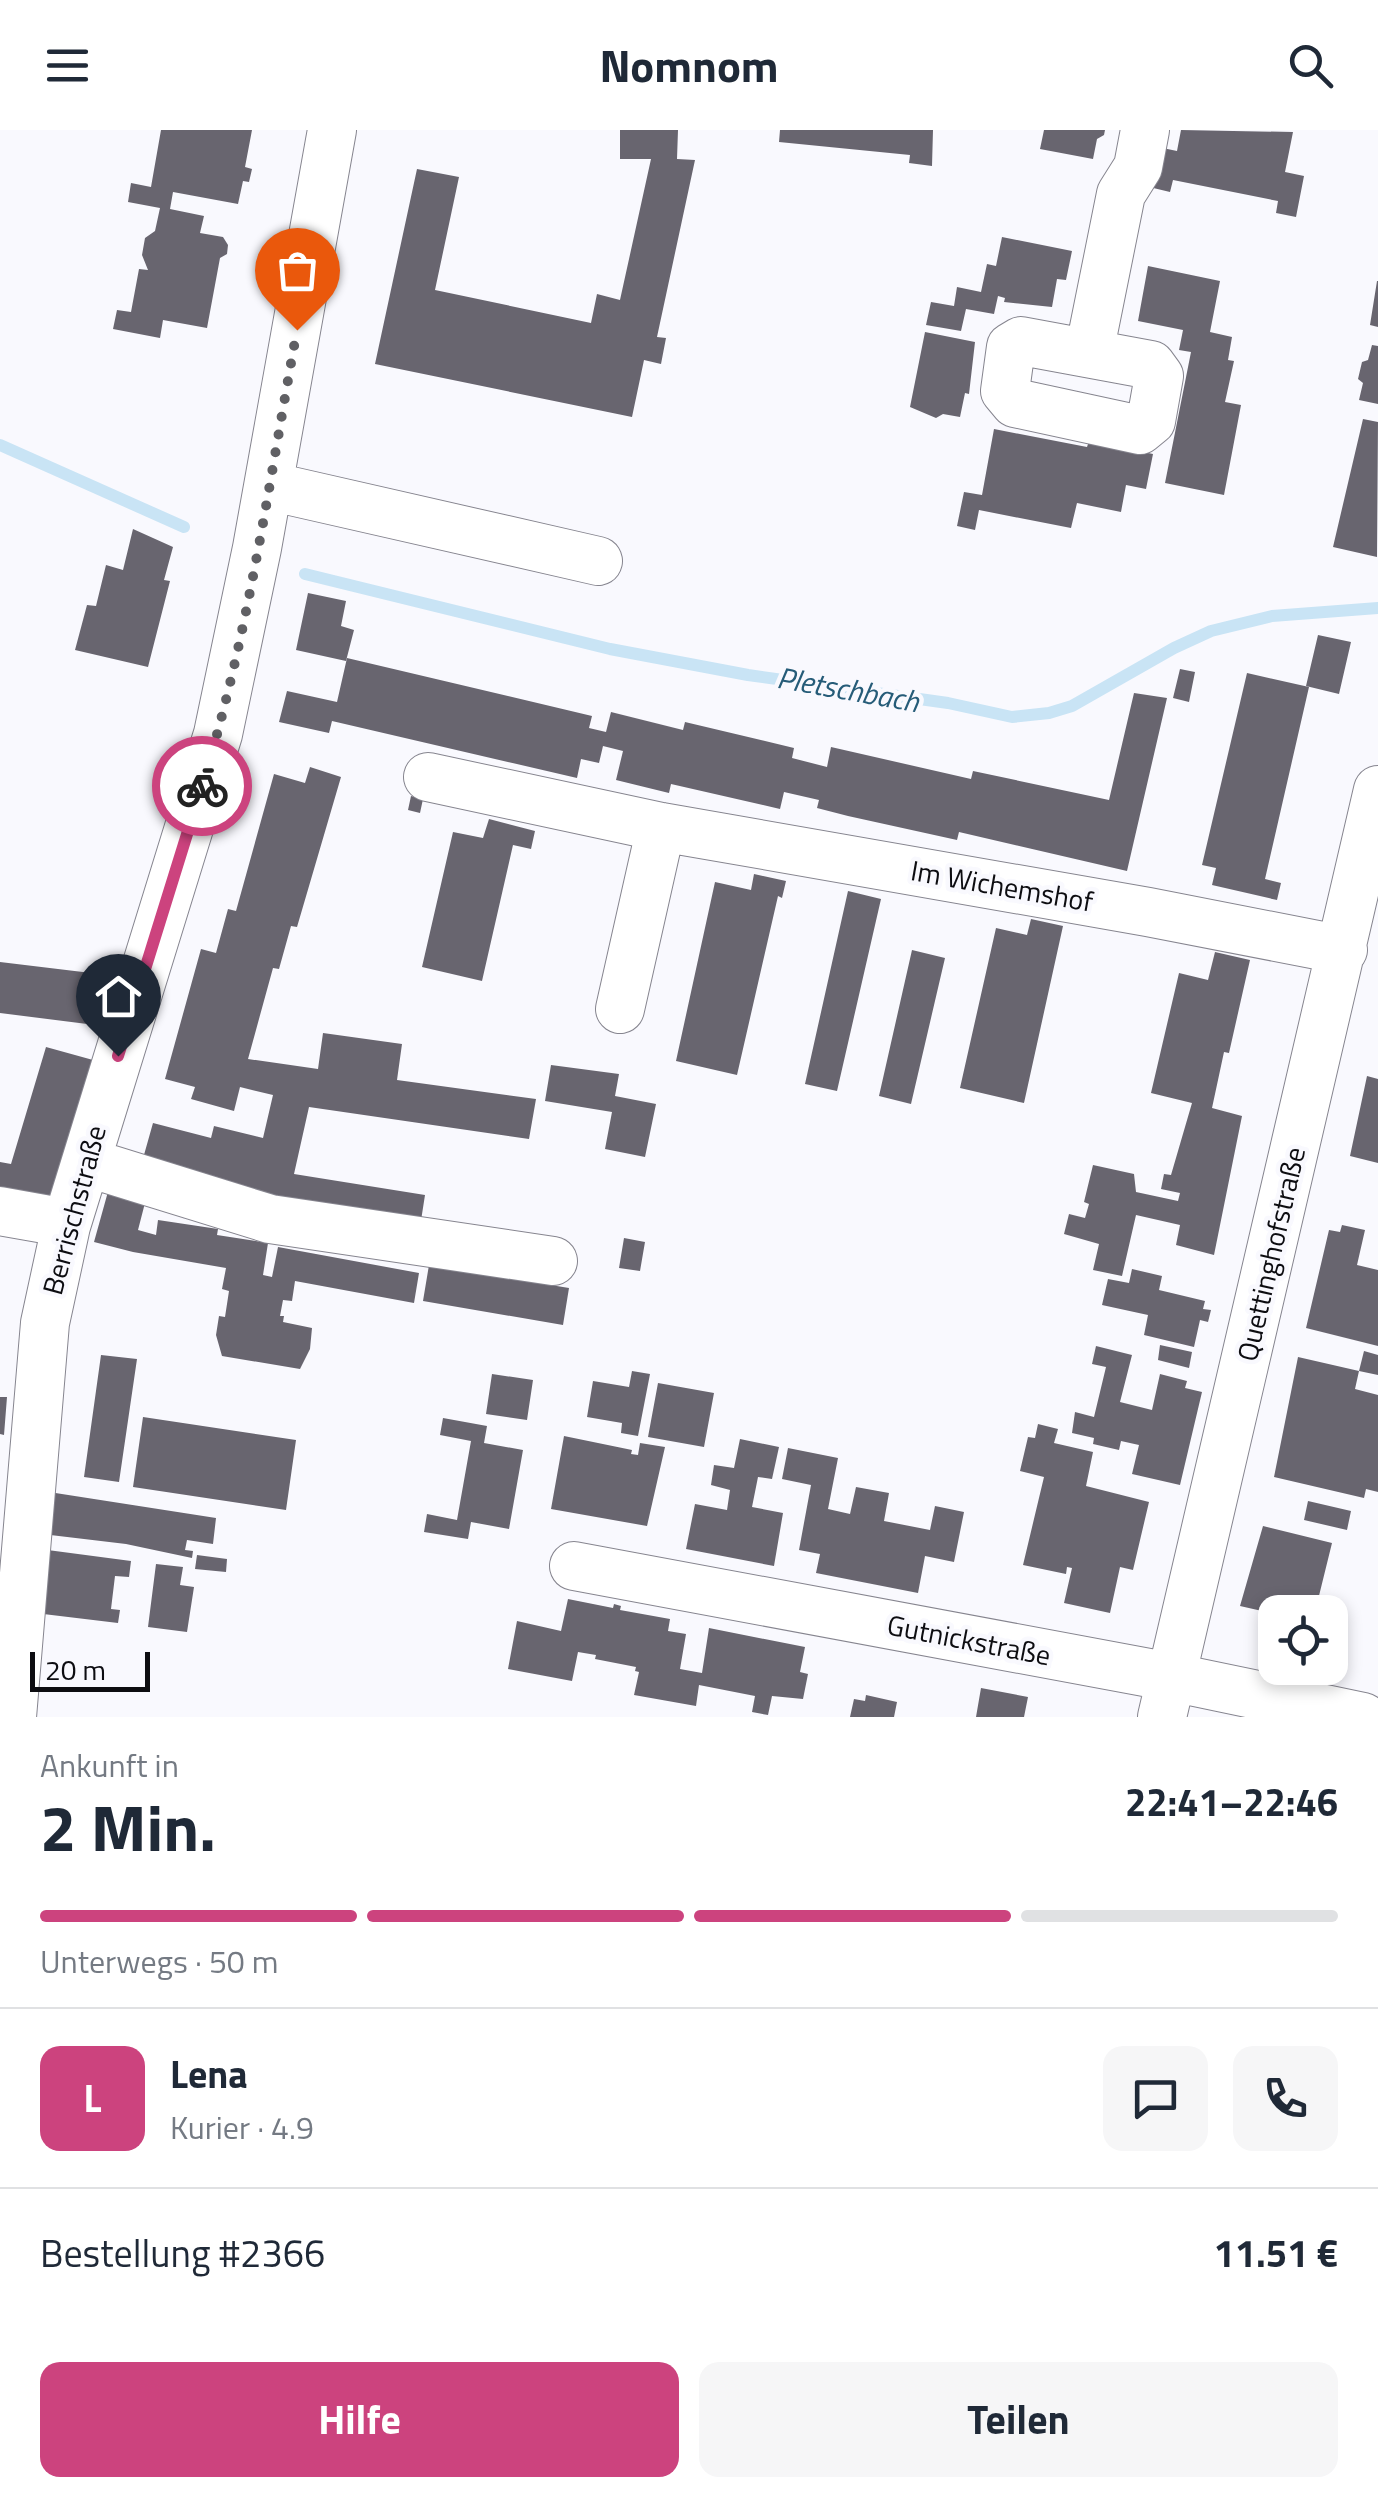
<!DOCTYPE html>
<html lang="de">
<head>
<meta charset="utf-8">
<style>
  body { margin:0; font-family:"Titillium Web",sans-serif; background:#f6f6f7; color:#1f2937; height:100vh; display:flex; flex-direction:column; font-size:38px; white-space:nowrap }
  * { box-sizing:border-box; margin:0 }
  p { font-size:32px; color:#747a83 }
  .icon { flex:none; width:55px; height:55px; fill:none; stroke:currentColor; stroke-width:2; stroke-linecap:round; stroke-linejoin:round }
  .map { position:relative; height:1587px; overflow:hidden }
  .side { display:flex; flex-direction:column; background:#fff; flex:1 }
  .side>* { flex:none }
  .fabs { position:absolute; left:1258px; top:1465px; display:grid; gap:20px }
  .fabs a { display:grid; place-items:center; width:90px; height:90px; border-radius:20px; background:#fff; box-shadow:0 5px 15px #0003; font-size:50px }
  .scale { position:absolute; left:30px; bottom:25px; width:120px; box-sizing:border-box; padding-left:10px; border:5px solid #0d0d11; border-top:0; font-size:28px; line-height:35px; white-space:nowrap; color:#0d0d11; -webkit-text-stroke:8px #f9f9fe; paint-order:stroke }
  .pin { position:absolute; display:grid; place-items:center; width:85px; height:85px; color:#fff; margin:-102px -42px; border-radius:50% 50% 50% 0; rotate:-45deg; box-shadow:0 0 10px #0007 }
  .pin .icon { rotate:45deg }
  .courier { position:absolute; display:grid; place-items:center; width:100px; height:100px; margin:-50px; border:8px solid #cc437e; border-radius:50%; background:#fff; color:#222; box-shadow:0 2px 12px #0007 }
  .head em { font-style:normal; font-weight:700 }
  .head div { display:flex; flex-direction:column-reverse }
  .head { display:flex; align-items:center; justify-content:space-between; height:170px; padding:0 40px }
  h1 { font-size:65px; font-weight:700; line-height:75px }
  .bar { display:grid; grid-template-columns:repeat(4,1fr); gap:15px 10px; align-content:center; height:120px; padding:0 40px }
  .bar i { height:12px; border-radius:8px; background:#e0e1e3 }
  .bar .on { background:#cc437e }
  .bar p { grid-column:span 4 }
  .line { display:flex; align-items:center; gap:25px; padding:0 40px; border-top:2px solid #e0e1e3 }
  .line div { flex:1 }
  .round { display:grid; place-items:center; flex:none; width:105px; height:105px; border-radius:20px; background:#f6f6f7 }
  .cta { display:flex; gap:20px; margin-top:auto; padding:20px 40px }
  .cta a { flex:1; height:115px; border-radius:20px; background:#cc437e; color:#fff; font-size:40px; font-weight:700; line-height:115px; text-align:center }
  .cta a+a { background:#f6f6f7; color:#1f2937 }
  header { display:flex; justify-content:space-between; align-items:center; height:130px; padding:0 40px; background:#fff; font-size:45px; font-weight:700 }
  .map>svg:first-child { display:block }
  .lines { fill:none; stroke-linecap:round; stroke-linejoin:round }
  .stream { stroke:#c9e4f5; stroke-width:12 }
  .building { fill:#68656f }
  .minor-casing { stroke:#86858f; stroke-width:50 }
  .minor { stroke:#fff; stroke-width:48 }
  .done { stroke:#606064; stroke-width:10; stroke-dasharray:0 18 }
  .route { stroke:#cc437e; stroke-width:12 }
  .labels { text-anchor:middle; stroke-width:9; stroke-linejoin:round; paint-order:stroke }
  .street-label { font-size:28px; fill:#0d0d11; stroke:#f9f9fe }
  .water-label { font-size:30px; font-style:italic; fill:#265c78; stroke:#f9f9fe }
</style>
</head>
<body>
<header><svg class="icon" aria-label="menu" viewBox="0 0 24 24"><path d="M4 6h16M4 12h16M4 18h16"/></svg>Nomnom<svg class="icon" aria-label="search" viewBox="0 0 24 24"><circle cx="10" cy="10" r="6"/><path d="M15 15l6 6"/></svg></header>
<div class="map">
<svg width="1378" height="1587" viewBox="0 0 1378 1587">
  <rect width="100%" height="100%" fill="#f9f9fe"/>
  <g class="lines">
    <path class="stream" d="M 0,315 L 184,397
      M 305,444 L 610,519 L 748,545 L 948,573 L 1012,587 L 1049,583 L 1072,576 L 1174,518 L 1211,501 L 1272,486 L 1378,478"/>
  </g>
  <path class="building" d="M 161,0 L 252,0 L 245,37 L 252,39 L 249,52 L 243,51 L 238,74 L 173,62 L 170,79 L 204,86 L 200,103 L 223,107 L 228,115 L 227,124 L 220,128 L 207,198 L 163,190 L 160,208 L 113,199 L 117,180 L 131,182 L 139,139 L 148,140 L 142,125 L 145,108 L 155,101 L 160,78 L 128,72 L 131,53 L 151,57 Z
    M 620,0 L 678,0 L 677,29 L 695,30 L 657,207 L 666,208 L 661,234 L 644,230 L 632,287 L 375,234 L 417,39 L 459,47 L 435,160 L 591,193 L 597,164 L 620,170 L 651,29 L 620,29 Z
    M 780,0 L 933,0 L 932,36 L 909,33 L 910,25 L 779,12 Z
    M 1044,0 L 1105,0 L 1104,5 L 1097,9 L 1093,29 L 1040,19 Z
    M 1181,0 L 1293,2 L 1285,42 L 1304,46 L 1296,87 L 1276,83 L 1278,71 L 1173,50 L 1170,62 L 1145,56 L 1153,16 L 1177,21 Z
    M 1002,107 L 1072,121 L 1066,150 L 1057,149 L 1052,177 L 1004,172 L 1005,168 L 998,166 L 994,184 L 966,179 L 961,201 L 926,195 L 931,172 L 954,176 L 957,157 L 981,162 L 987,134 L 996,136 Z
    M 1148,136 L 1220,151 L 1210,202 L 1232,207 L 1228,230 L 1234,231 L 1225,272 L 1241,275 L 1224,365 L 1165,353 L 1191,222 L 1179,220 L 1183,200 L 1138,191 Z
    M 1377,151 L 1378,151 L 1378,197 L 1370,195 Z
    M 925,202 L 975,212 L 969,264 L 965,263 L 960,287 L 943,284 L 936,288 L 910,277 Z
    M 1372,215 L 1378,216 L 1378,274 L 1359,270 L 1363,253 L 1358,249 L 1362,232 L 1368,230 Z
    M 1363,289 L 1378,292 L 1377,427 L 1333,417 Z
    M 994,299 L 1087,317 L 1089,311 L 1153,324 L 1146,359 L 1126,355 L 1121,382 L 1077,373 L 1071,398 L 979,380 L 975,400 L 957,396 L 964,362 L 982,365 Z
    M 133,399 L 173,417 L 164,450 L 170,451 L 148,537 L 75,520 L 87,475 L 96,476 L 106,435 L 123,440 Z
    M 308,463 L 346,471 L 341,496 L 354,500 L 346,531 L 296,520 Z
    M 1318,505 L 1351,512 L 1339,564 L 1306,556 Z
    M 347,528 L 592,586 L 589,598 L 606,602 L 611,582 L 683,600 L 685,592 L 794,618 L 792,628 L 827,637 L 831,617 L 971,649 L 973,641 L 1109,670 L 1134,563 L 1167,568 L 1127,741 L 959,702 L 957,710 L 848,686 L 817,678 L 819,670 L 784,662 L 780,679 L 671,654 L 669,663 L 616,650 L 623,621 L 603,616 L 599,633 L 581,629 L 577,648 L 332,591 L 329,603 L 279,592 L 287,561 L 337,572 Z
    M 1180,539 L 1195,542 L 1189,572 L 1173,568 Z
    M 1247,543 L 1309,557 L 1265,749 L 1281,753 L 1277,770 L 1212,755 L 1216,738 L 1202,735 Z
    M 310,637 L 341,647 L 297,797 L 291,796 L 279,839 L 273,838 L 248,929 L 318,939 L 323,903 L 402,914 L 397,950 L 536,969 L 529,1009 L 309,977 L 294,1044 L 425,1065 L 420,1097 L 285,1074 L 142,1032 L 153,993 L 211,1008 L 214,996 L 263,1008 L 273,965 L 240,957 L 234,981 L 191,969 L 195,957 L 165,949 L 201,819 L 216,823 L 228,779 L 236,781 L 274,644 L 305,653 Z
    M 411,666 L 423,669 L 420,683 L 408,680 Z
    M 489,689 L 535,701 L 531,719 L 513,715 L 482,851 L 422,837 L 453,702 L 483,708 Z
    M 754,744 L 786,751 L 782,768 L 778,766 L 737,945 L 676,931 L 715,752 L 751,760 Z
    M 848,761 L 881,769 L 837,961 L 805,954 Z
    M 1031,789 L 1063,796 L 1024,973 L 960,958 L 996,798 L 1027,805 Z
    M 912,820 L 945,828 L 911,974 L 879,966 Z
    M 1215,822 L 1250,830 L 1229,923 L 1224,922 L 1212,978 L 1242,986 L 1214,1125 L 1176,1115 L 1180,1095 L 1136,1085 L 1122,1146 L 1093,1140 L 1099,1114 L 1064,1104 L 1069,1084 L 1085,1088 L 1089,1074 L 1084,1072 L 1093,1035 L 1134,1044 L 1136,1062 L 1178,1071 L 1180,1063 L 1161,1059 L 1164,1044 L 1171,1045 L 1192,973 L 1151,963 L 1179,843 L 1208,850 Z
    M 0,832 L 116,846 L 103,896 L 0,883 Z
    M 46,917 L 93,930 L 49,1075 L 0,1067 L 0,1032 L 11,1034 Z
    M 551,935 L 619,944 L 615,966 L 656,974 L 645,1027 L 605,1019 L 612,982 L 545,971 Z
    M 1367,946 L 1378,949 L 1378,1033 L 1350,1026 Z
    M 109,1058 L 146,1069 L 138,1100 L 156,1105 L 158,1090 L 218,1099 L 217,1105 L 268,1113 L 263,1145 L 272,1147 L 278,1117 L 419,1143 L 414,1173 L 295,1151 L 292,1171 L 283,1170 L 280,1186 L 284,1186 L 283,1192 L 312,1198 L 310,1219 L 300,1239 L 222,1226 L 216,1205 L 219,1186 L 225,1187 L 229,1161 L 222,1159 L 226,1138 L 133,1122 L 94,1112 Z
    M 1342,1095 L 1365,1100 L 1357,1135 L 1378,1140 L 1378,1216 L 1306,1198 L 1329,1100 L 1340,1102 Z
    M 624,1108 L 645,1112 L 640,1141 L 619,1138 Z
    M 429,1135 L 569,1158 L 563,1195 L 423,1171 Z
    M 1132,1139 L 1162,1146 L 1159,1160 L 1205,1171 L 1203,1179 L 1211,1180 L 1208,1192 L 1200,1190 L 1194,1217 L 1144,1205 L 1148,1185 L 1102,1175 L 1108,1149 L 1129,1153 Z
    M 1160,1215 L 1192,1222 L 1189,1238 L 1158,1230 Z
    M 1096,1216 L 1132,1225 L 1120,1272 L 1152,1280 L 1160,1244 L 1187,1251 L 1185,1258 L 1202,1262 L 1180,1355 L 1132,1344 L 1139,1315 L 1121,1311 L 1119,1320 L 1093,1314 L 1094,1308 L 1072,1303 L 1075,1282 L 1094,1287 L 1106,1237 L 1092,1234 Z
    M 1364,1221 L 1378,1225 L 1378,1245 L 1359,1241 Z
    M 101,1225 L 137,1229 L 119,1352 L 84,1347 Z
    M 1298,1227 L 1359,1241 L 1355,1259 L 1378,1265 L 1378,1362 L 1366,1359 L 1364,1368 L 1274,1347 Z
    M 632,1241 L 650,1244 L 638,1306 L 621,1303 L 622,1293 L 587,1287 L 593,1251 L 629,1257 Z
    M 492,1244 L 533,1250 L 527,1290 L 486,1284 Z
    M 658,1253 L 714,1263 L 704,1317 L 648,1307 Z
    M 0,1267 L 7,1267 L 4,1305 L 0,1304 Z
    M 143,1287 L 296,1310 L 286,1380 L 133,1357 Z
    M 443,1288 L 487,1296 L 484,1313 L 523,1320 L 509,1399 L 471,1392 L 468,1409 L 424,1402 L 427,1384 L 457,1390 L 471,1311 L 440,1305 Z
    M 1038,1294 L 1058,1299 L 1054,1313 L 1093,1322 L 1086,1356 L 1149,1372 L 1133,1440 L 1120,1437 L 1110,1483 L 1064,1473 L 1072,1438 L 1067,1437 L 1066,1444 L 1023,1435 L 1044,1347 L 1020,1341 L 1028,1307 L 1035,1308 Z
    M 564,1306 L 632,1320 L 631,1324 L 638,1325 L 640,1313 L 665,1317 L 647,1396 L 551,1379 Z
    M 740,1309 L 779,1317 L 772,1349 L 758,1347 L 752,1377 L 783,1383 L 774,1436 L 686,1419 L 695,1374 L 727,1380 L 730,1360 L 711,1355 L 714,1335 L 734,1338 Z
    M 788,1318 L 838,1328 L 828,1379 L 850,1384 L 856,1357 L 889,1363 L 884,1391 L 930,1400 L 935,1376 L 964,1382 L 954,1432 L 925,1426 L 918,1463 L 816,1443 L 820,1424 L 799,1420 L 811,1355 L 782,1349 Z
    M 49,1362 L 216,1388 L 213,1414 L 187,1410 L 185,1420 L 193,1421 L 192,1428 L 126,1414 L 42,1404 Z
    M 1308,1371 L 1351,1381 L 1347,1400 L 1304,1390 Z
    M 1263,1396 L 1332,1413 L 1315,1482 L 1275,1484 L 1240,1476 Z
    M 40,1419 L 131,1431 L 129,1447 L 115,1446 L 111,1479 L 120,1480 L 118,1493 L 35,1483 Z
    M 197,1425 L 227,1429 L 226,1442 L 195,1439 Z
    M 156,1434 L 183,1437 L 180,1455 L 194,1457 L 187,1502 L 148,1497 Z
    M 568,1469 L 613,1478 L 614,1474 L 621,1476 L 620,1480 L 670,1489 L 668,1501 L 686,1504 L 680,1539 L 702,1543 L 709,1498 L 805,1517 L 800,1542 L 808,1544 L 803,1569 L 772,1566 L 768,1585 L 752,1582 L 755,1566 L 699,1555 L 696,1576 L 634,1565 L 639,1542 L 635,1541 L 636,1537 L 595,1529 L 596,1525 L 578,1522 L 572,1551 L 508,1539 L 517,1491 L 561,1501 Z
    M 981,1558 L 1028,1567 L 1024,1587 L 976,1587 Z
    M 866,1565 L 897,1572 L 894,1587 L 850,1587 L 854,1569 L 865,1571 Z"/>
  <g class="lines">
    <defs>
      <path id="minor" d="M 1021,211 L 1151,235 L 1159,246 L 1151,291 L 1140,300 L 1015,273 L 1005,261 L 1011,217 Z
        M 1089,223 L 1121,64 L 1138,37 L 1145,0
        M 269,356 L 598,431
        M 428,647 L 661,697 L 1148,782 L 1343,820
        M 620,879 L 661,697
        M 86,1032 L 270,1089 L 553,1131
        M 0,1081 L 67,1093
        M 574,1436 L 1171,1547 L 1363,1587
        M 12,1587 L 45,1193 L 66,1096 L 218,604 L 257,418 L 332,0
        M 1162,1587 L 1378,660"/>
    </defs>
    <use href="#minor" class="minor-casing"/>
    <use href="#minor" class="minor"/>
  </g>
  <g class="lines">
    <path class="done" d="M 202,656 C 248,508 269,352 297,200"/>
    <path class="route" d="M 118,926 L 202,656"/>
  </g>
  <g class="labels">
    <g class="street-label">
      <text transform="translate(1002 756) rotate(10)" y="10">Im Wichemshof</text>
      <text transform="translate(74 1080) rotate(-75)" y="10">Berrischstraße</text>
      <text transform="translate(1271 1124) rotate(-77)" y="10">Quettinghofstraße</text>
      <text transform="translate(969 1510) rotate(11)" y="10">Gutnickstraße</text>
    </g>
    <g class="water-label">
      <text transform="translate(848 560) rotate(10)" y="10">Pletschbach</text>
    </g>
  </g>
</svg>
<div class="fabs">
<a><svg class="icon" aria-label="locate" viewBox="0 0 24 24"><circle cx="12" cy="12" r="6"/><path d="M12 2v4M12 18v4M2 12h4M18 12h4"/></svg></a>
</div>
<div class="scale">20 m</div>
<div class="pin" style="left:297px;top:200px;background:#ea580c"><svg class="icon" aria-label="bag" viewBox="0 0 24 24"><path d="M5 8h14l-1 12H6zM9 8a3 3 0 0 1 6 0"/></svg></div>
<div class="pin" style="left:118px;top:926px;background:#1f2937"><svg class="icon" aria-label="home" viewBox="0 0 24 24"><path d="M3 11l9-7 9 7M6 9v11h12V9"/></svg></div>
<div class="courier" style="left:202px;top:656px"><svg class="icon" aria-label="bike" viewBox="0 0 24 24"><circle cx="6" cy="16" r="4"/><circle cx="18" cy="16" r="4"/><path d="M6 16l4-8h5l3 8M10 8l3 8H6M13 5h3"/></svg></div>
</div>
<section class="side">
<div class="head"><div><h1>2 Min.</h1><p>Ankunft in</p></div><em>22:41–22:46</em></div>
<div class="bar"><i class="on"></i><i class="on"></i><i class="on"></i><i></i><p>Unterwegs · 50 m</p></div>
<div class="line" style="height:180px"><b class="round" style="background:#cc437e;color:#fff">L</b><div><b>Lena</b><p>Kurier · 4.9</p></div><a class="round"><svg class="icon" aria-label="chat" viewBox="0 0 24 24"><path d="M4 5h16v11H9l-5 4z"/></svg></a><a class="round"><svg class="icon" aria-label="phone" viewBox="0 0 24 24"><path d="M5 4h4l2 5-3 2q2 4 5 5l2-3 5 2v4C11 20 4 13 5 4z"/></svg></a></div>
<div class="line" style="height:130px"><div>Bestellung #2366</div><b>11.51 €</b></div>
<div class="cta"><a>Hilfe</a><a>Teilen</a></div>
</section>
</body>
</html>
